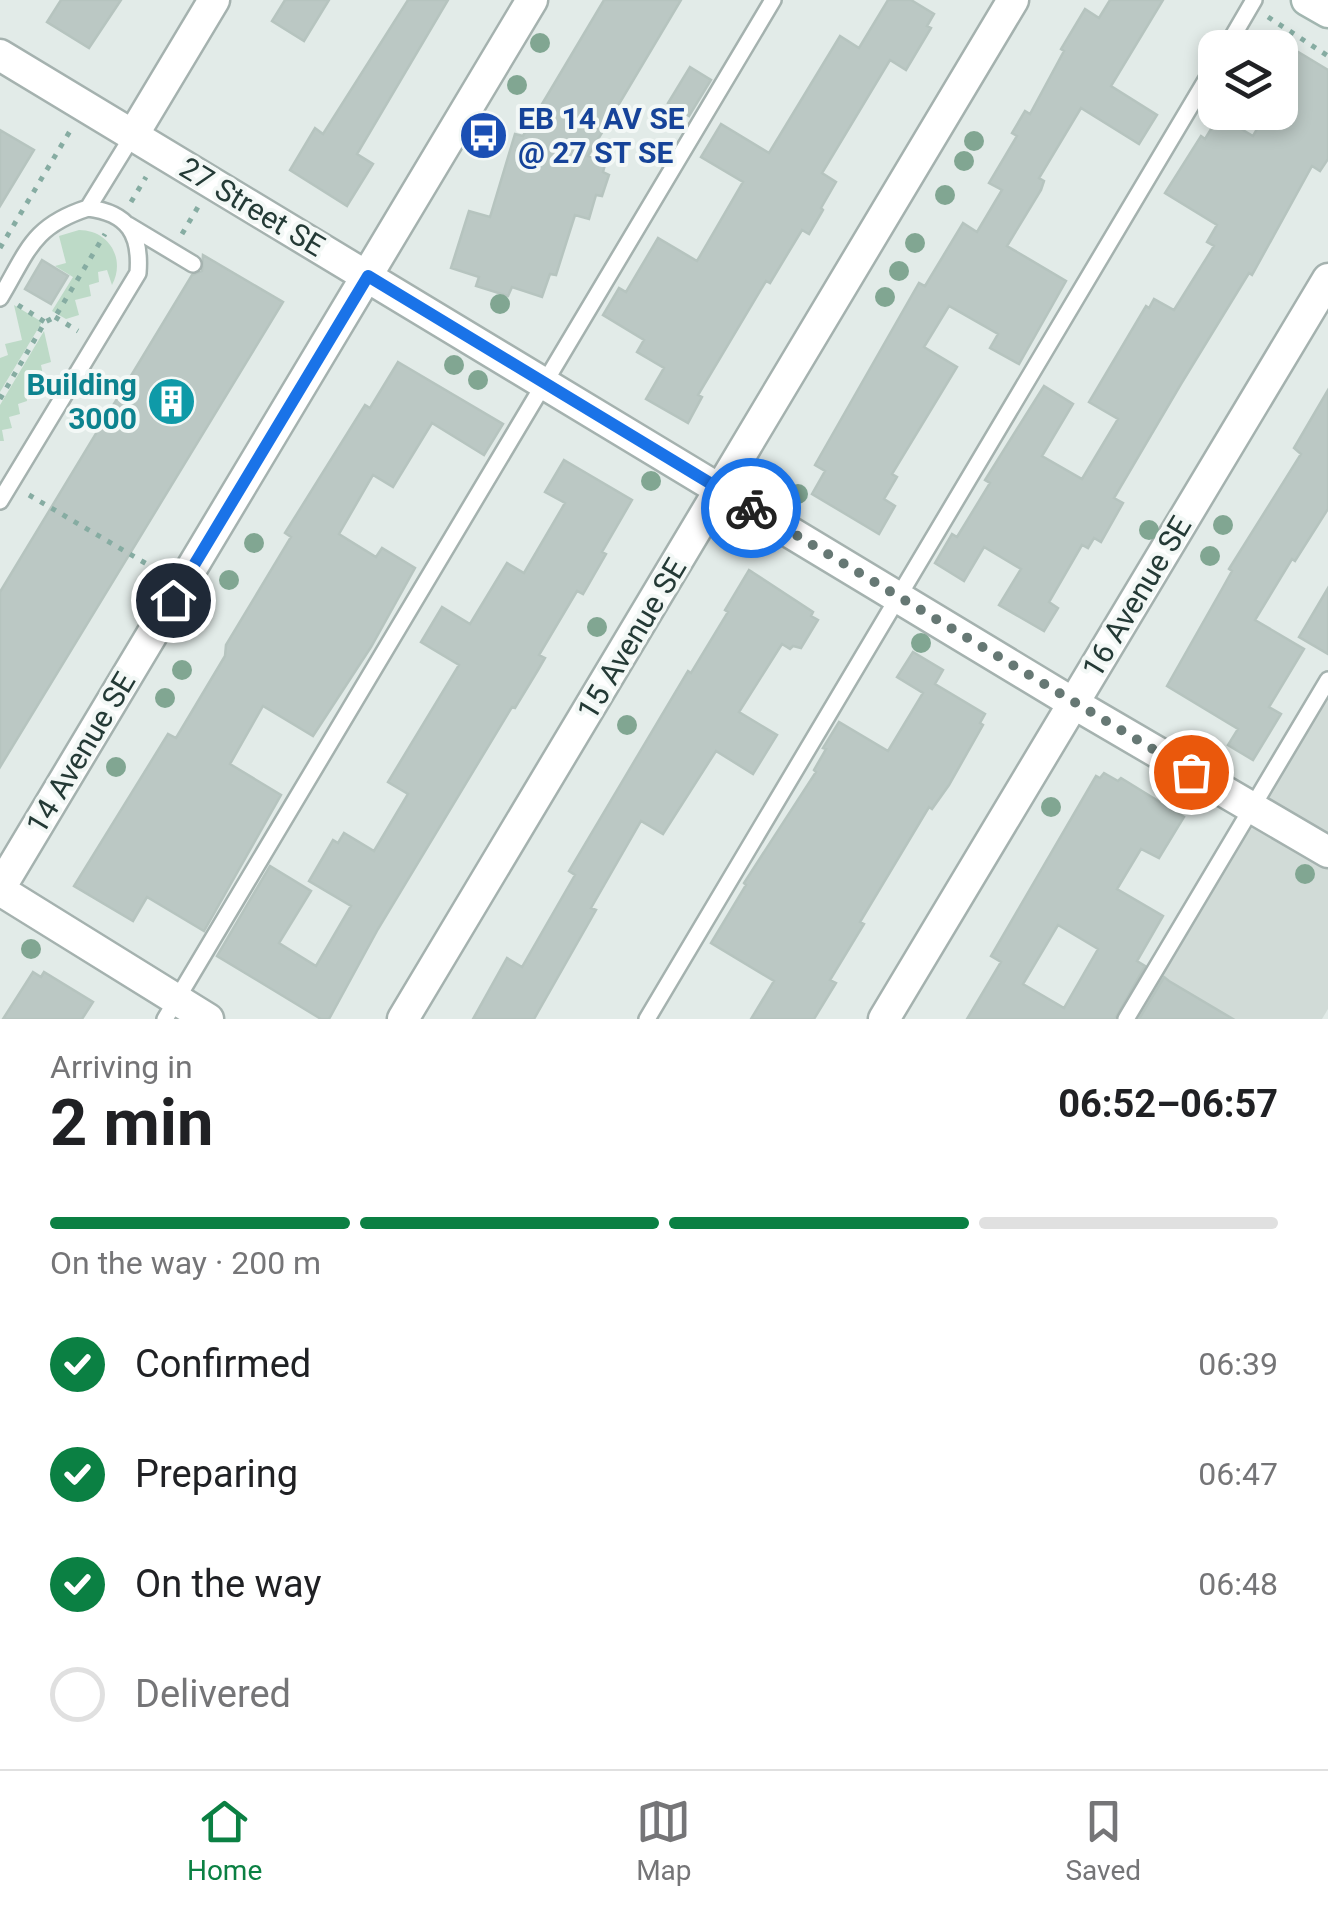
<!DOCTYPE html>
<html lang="en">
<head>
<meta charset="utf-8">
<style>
  body { margin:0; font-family:Roboto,sans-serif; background:#f2f2f2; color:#202124; height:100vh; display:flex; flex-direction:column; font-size:38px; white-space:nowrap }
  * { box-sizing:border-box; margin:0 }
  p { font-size:32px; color:#757577 }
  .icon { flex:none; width:55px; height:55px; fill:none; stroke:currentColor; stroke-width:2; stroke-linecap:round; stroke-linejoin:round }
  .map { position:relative; height:1019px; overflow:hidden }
  .panel { display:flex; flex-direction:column; background:#fff; flex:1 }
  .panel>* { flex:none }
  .fabs { position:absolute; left:1198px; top:30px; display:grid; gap:20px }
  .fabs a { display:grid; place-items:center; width:100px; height:100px; border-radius:20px; background:#fff; box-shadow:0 5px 15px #0003; font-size:50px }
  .pin { position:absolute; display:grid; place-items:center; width:85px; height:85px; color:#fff; margin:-42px; border:5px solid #fff; border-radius:50%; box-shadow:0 2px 10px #0007 }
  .courier { position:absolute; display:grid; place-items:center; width:100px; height:100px; margin:-50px; border:8px solid #1a73e8; border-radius:50%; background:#fff; color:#222; box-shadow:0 2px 12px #0007 }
  .overview em { font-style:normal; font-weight:700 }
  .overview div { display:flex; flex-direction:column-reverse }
  .overview { display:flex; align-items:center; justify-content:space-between; height:170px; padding:0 50px }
  h1 { font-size:65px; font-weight:700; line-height:75px }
  .bar { display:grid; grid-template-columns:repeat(4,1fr); gap:15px 10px; align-content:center; height:120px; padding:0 50px }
  .bar i { height:12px; border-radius:8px; background:#e0e0e0 }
  .bar .current { background:#0b8043 }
  .bar p { grid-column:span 4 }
  ol { padding:0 50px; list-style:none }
  li { display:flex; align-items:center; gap:30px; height:110px }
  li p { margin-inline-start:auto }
  li .icon { padding:10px; border-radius:50%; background:#0b8043; color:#fff; stroke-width:4 }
  li:last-child { color:#757577 }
  li i { width:55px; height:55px; border:5px solid #e0e0e0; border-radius:50% }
  .tab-bar { display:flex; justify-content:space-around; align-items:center; height:140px; border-top:2px solid #e0e0e0; background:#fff; font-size:28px; color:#757577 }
  .tab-bar a { display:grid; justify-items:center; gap:5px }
  .tab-bar .current { color:#0b8043 }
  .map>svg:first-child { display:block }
  .built { fill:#d1dbd7 }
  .green { fill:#bddac7 }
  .building { fill:#bbc8c4; stroke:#b6c4bf; stroke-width:2.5; fill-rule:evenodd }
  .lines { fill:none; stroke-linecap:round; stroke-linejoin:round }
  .lane-casing { stroke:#a5b2af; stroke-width:20 }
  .street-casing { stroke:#a5b2af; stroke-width:35 }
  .secondary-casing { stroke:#a2b6b0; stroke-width:35 }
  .path { stroke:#86aca2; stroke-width:5; stroke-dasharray:5 8; stroke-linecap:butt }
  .lane { stroke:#fff; stroke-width:15 }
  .street { stroke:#fff; stroke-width:30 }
  .secondary { stroke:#fff; stroke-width:30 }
  .tree { fill:#81a692 }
  .done { stroke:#667874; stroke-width:10; stroke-dasharray:0 18 }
  .route { stroke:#1a73e8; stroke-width:12 }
  .labels { text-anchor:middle; stroke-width:8; stroke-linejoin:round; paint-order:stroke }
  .transit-label { font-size:30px; font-weight:bold; fill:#164399; stroke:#f3f8f6; text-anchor:start }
  .street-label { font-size:30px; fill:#243a36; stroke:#f3f8f6 }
  .culture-label { font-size:30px; font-weight:bold; fill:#0d838f; stroke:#f3f8f6; text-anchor:end }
</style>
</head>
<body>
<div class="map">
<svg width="1328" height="1019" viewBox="0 0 1328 1019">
  <rect width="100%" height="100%" fill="#e2ebe8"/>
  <path class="built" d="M 1328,677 L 1328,1009 L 1322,1019 L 1129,1019 Z"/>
  <path class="green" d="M 79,230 C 109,230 126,259 112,285 L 107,270 L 98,272 L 99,282 L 89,285 L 91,296 L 75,300 L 79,315 L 66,319 L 52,311 L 73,277 L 55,266 L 66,263 L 59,236 Z
    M 14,305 L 42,322 L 0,392 L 0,358 L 8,355 L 5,344 L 22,340 Z
    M 44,331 L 51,362 L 41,365 L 43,375 L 34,378 L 36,388 L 26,391 L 27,401 L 18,404 L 20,414 L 9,417 L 12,428 L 2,430 L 4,441 L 0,441 L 0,405 Z"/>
  <path class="building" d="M 61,0 L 121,0 L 89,48 L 47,22 Z
    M 285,0 L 329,0 L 304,41 L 272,21 Z
    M 408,0 L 448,0 L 357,154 L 373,164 L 347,206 L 290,170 L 315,128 L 323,134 Z
    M 604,0 L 681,0 L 588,156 L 606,161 L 603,172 L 609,175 L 602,196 L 596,195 L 589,219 L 575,215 L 556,275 L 550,274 L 542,297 L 512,287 L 508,296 L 476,286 L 479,277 L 451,268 L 469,211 L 490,217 L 515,134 L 523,136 Z
    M 888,0 L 911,0 L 934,14 L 927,26 L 931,28 L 906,70 L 890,60 L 822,173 L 836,182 L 821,208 L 823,210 L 809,234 L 802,230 L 770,283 L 766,281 L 698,395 L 702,397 L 688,423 L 646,399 L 664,368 L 637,352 L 644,340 L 603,315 L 619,288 L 626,292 L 658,238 L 697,261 L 743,182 L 701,157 L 721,124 L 769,153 L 840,36 L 859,48 Z
    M 1110,0 L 1163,0 L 1111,86 L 1157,115 L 1139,144 L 1081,108 L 1039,178 L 1044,181 L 1041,190 L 1007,246 L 1066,281 L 1019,364 L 990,348 L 998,334 L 949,306 L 924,347 L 957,367 L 892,474 L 897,477 L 884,499 L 895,506 L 879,534 L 812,494 L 825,471 L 815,465 L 919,283 L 925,286 L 963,223 L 977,232 L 1002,190 L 989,183 L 1017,136 L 1012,133 L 1025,111 L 1030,114 L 1064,51 L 1061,49 L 1085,9 L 1099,18 Z
    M 1295,50 L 1328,70 L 1328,159 L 1320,171 L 1312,166 L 1252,275 L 1249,273 L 1181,384 L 1114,498 L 1123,503 L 1101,542 L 1094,538 L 1088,548 L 1082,545 L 1049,602 L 1058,608 L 1044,631 L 999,605 L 1021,569 L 984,547 L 964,581 L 935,563 L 952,534 L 957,537 L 990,483 L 985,480 L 1044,386 L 1073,404 L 1042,456 L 1082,479 L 1118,419 L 1089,402 L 1146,306 L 1149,308 L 1154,299 L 1174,310 L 1214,246 L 1207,242 L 1217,225 L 1165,193 L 1201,136 L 1205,139 L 1219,116 L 1253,136 L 1267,112 L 1280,112 L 1280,91 L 1288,78 L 1281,74 Z
    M 690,67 L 711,80 L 689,116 L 668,103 Z
    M 0,130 L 34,150 L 0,206 Z
    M 203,255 L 283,302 L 0,767 L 0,592 L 192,275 L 202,271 Z
    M 42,260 L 68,276 L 51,304 L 25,289 Z
    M 398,362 L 503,424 L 484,455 L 432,423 L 393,487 L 373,475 L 339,534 L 376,557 L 382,548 L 415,568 L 371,647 L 313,736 L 263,706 L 230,764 L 281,795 L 204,931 L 147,897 L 133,921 L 74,886 L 168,734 L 176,738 L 225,656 L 226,645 L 291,537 L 285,533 L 365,405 L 370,408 Z
    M 1328,390 L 1328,509 L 1295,561 L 1292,559 L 1255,620 L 1304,649 L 1269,707 L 1281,714 L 1253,760 L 1228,745 L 1238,729 L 1167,686 L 1222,589 L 1232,571 L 1229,569 L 1301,454 L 1294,448 Z
    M 564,460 L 632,500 L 602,552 L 606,554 L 583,594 L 577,591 L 539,655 L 545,658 L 538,670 L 515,708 L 512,707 L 378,929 L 329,1019 L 321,1019 L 217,956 L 270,866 L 311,891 L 279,943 L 316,966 L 351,906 L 309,881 L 333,840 L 338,843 L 344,833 L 374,851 L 408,794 L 388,782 L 459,665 L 421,642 L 442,607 L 470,624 L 507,563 L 524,573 L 565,503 L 545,492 Z
    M 749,570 L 813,612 L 811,616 L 818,620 L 801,648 L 793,646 L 790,649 L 782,644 L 739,712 L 777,735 L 753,774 L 716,751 L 663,834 L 641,821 L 591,908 L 596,910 L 534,1019 L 473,1019 L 507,958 L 522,967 L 575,875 L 569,871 L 688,671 L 691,673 L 728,612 L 725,610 Z
    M 1328,588 L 1328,654 L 1299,637 Z
    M 913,652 L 943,670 L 935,684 L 985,714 L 980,723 L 983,725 L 949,785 L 932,809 L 929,807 L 860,922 L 864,924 L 830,980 L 836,983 L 814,1019 L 751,1019 L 774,981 L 711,943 L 746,885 L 744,883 L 816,772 L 814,770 L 826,749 L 823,748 L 839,722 L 888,751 L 923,693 L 897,677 Z
    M 1104,773 L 1118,781 L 1121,778 L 1184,817 L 1159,858 L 1141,849 L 1117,889 L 1163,916 L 1137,961 L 1145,966 L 1115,1019 L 967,1019 L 1001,962 L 991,956 L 1096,776 L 1100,778 ZM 1058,925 L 1098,949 L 1064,1008 L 1023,984 Z
    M 33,972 L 41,977 L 44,972 L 93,1002 L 82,1019 L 3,1019 Z
    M 1164,977 L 1169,981 L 1233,1019 L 1139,1019 Z"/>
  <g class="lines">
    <defs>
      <path id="lane" d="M 1226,48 L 1254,0
        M 128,225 L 193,264
        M 0,298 C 28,251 32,226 88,208 L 133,135
        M 0,501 L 138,273 C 141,235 129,213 88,208
        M 165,1019 L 773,0
        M 647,1019 L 1215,65
        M 1126,1019 L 1328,680"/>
      <path id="street" d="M 0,55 L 1073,703 L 1328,852
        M 133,135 L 214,0
        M 0,888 L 532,0
        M 0,890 L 208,1019
        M 403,1019 L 1013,0
        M 884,1019 L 1328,279"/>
      <path id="secondary" d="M 1307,0 L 1328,12"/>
    </defs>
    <use href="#lane" class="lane-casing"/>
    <use href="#street" class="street-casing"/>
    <use href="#secondary" class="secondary-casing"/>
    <path class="path" d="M 1268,17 L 1328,56
      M 131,202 L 146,177
      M 182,234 L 198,207
      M 0,248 L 70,131
      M 18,305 L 45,322
      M 55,317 L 78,331
      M 0,399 L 45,322 L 55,317 L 105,234
      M 29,495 L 157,570"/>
    <use href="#lane" class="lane"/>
    <use href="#street" class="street"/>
    <use href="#secondary" class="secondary"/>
  </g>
  <g class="tree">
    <circle cx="540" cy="43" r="10"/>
    <circle cx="517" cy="85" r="10"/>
    <circle cx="974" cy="141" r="10"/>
    <circle cx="964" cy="161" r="10"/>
    <circle cx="945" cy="195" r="10"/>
    <circle cx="915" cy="243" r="10"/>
    <circle cx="899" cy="271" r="10"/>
    <circle cx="885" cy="297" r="10"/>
    <circle cx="500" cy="304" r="10"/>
    <circle cx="454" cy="365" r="10"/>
    <circle cx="478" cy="380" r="10"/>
    <circle cx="651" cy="481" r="10"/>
    <circle cx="798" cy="494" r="10"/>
    <circle cx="1223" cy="525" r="10"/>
    <circle cx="1149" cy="530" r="10"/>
    <circle cx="254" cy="543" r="10"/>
    <circle cx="1210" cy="556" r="10"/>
    <circle cx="229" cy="580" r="10"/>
    <circle cx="597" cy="627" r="10"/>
    <circle cx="921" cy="643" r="10"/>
    <circle cx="182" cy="670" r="10"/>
    <circle cx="165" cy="698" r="10"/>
    <circle cx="627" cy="725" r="10"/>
    <circle cx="116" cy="767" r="10"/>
    <circle cx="1051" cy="807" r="10"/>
    <circle cx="1305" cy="874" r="10"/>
    <circle cx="31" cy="949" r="10"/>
  </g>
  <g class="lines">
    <path class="done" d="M 751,508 L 1191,772"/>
    <path class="route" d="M 173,600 L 368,276 L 751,508"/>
  </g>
  <defs>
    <symbol id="bus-disc" viewBox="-11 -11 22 22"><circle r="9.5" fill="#1a4fb4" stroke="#f3f8f6"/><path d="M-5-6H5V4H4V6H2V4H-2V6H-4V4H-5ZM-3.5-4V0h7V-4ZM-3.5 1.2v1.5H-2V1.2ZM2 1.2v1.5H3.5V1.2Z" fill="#fff"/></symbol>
    <symbol id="building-disc" viewBox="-11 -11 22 22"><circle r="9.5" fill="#0f9aa8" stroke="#f3f8f6"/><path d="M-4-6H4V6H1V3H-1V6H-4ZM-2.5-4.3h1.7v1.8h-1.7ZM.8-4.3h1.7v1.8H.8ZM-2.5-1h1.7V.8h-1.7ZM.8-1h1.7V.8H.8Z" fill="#fff"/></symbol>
  </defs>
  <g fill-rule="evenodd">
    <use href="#bus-disc" x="456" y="108" width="55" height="55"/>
    <use href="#building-disc" x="144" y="374" width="55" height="55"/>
  </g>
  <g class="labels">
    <g class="transit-label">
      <text x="518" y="129">EB 14 AV SE<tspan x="518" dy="34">@ 27 ST SE</tspan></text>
    </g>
    <g class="street-label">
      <text transform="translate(252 207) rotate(31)" y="10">27 Street SE</text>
      <text transform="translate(1137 597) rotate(-59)" y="10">16 Avenue SE</text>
      <text transform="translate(632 639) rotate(-59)" y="10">15 Avenue SE</text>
      <text transform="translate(81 753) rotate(-59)" y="10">14 Avenue SE</text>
    </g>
    <g class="culture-label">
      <text x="137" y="395">Building<tspan x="137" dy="34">3000</tspan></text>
    </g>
  </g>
</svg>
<div class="fabs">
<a><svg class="icon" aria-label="layers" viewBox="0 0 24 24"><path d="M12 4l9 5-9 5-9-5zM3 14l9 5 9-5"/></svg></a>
</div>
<div class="pin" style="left:1191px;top:772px;background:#ea580c"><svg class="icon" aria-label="bag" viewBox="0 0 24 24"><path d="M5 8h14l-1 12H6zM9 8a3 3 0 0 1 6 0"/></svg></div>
<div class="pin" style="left:173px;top:600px;background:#1f2937"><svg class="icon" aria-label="home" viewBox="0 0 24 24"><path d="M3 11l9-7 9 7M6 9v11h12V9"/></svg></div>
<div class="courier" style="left:751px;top:508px"><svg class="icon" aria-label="bike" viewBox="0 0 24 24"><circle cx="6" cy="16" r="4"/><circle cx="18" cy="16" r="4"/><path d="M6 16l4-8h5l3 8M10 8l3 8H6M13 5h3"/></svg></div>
</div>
<section class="panel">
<div class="overview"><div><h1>2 min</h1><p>Arriving in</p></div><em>06:52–06:57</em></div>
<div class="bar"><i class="current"></i><i class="current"></i><i class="current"></i><i></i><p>On the way · 200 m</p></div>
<ol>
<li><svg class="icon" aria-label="check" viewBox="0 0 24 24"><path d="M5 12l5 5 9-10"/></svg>Confirmed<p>06:39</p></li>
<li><svg class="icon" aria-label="check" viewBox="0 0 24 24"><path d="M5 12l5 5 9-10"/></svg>Preparing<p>06:47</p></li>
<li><svg class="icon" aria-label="check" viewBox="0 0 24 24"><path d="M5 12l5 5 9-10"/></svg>On the way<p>06:48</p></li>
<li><i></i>Delivered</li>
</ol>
</section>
<nav class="tab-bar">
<a class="current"><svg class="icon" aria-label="home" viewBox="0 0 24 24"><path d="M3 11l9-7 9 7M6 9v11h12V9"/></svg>Home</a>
<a><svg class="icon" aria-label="map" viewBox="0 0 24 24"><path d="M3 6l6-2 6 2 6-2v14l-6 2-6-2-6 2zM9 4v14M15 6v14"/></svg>Map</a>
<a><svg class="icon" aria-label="saved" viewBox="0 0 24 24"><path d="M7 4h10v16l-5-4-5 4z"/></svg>Saved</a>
</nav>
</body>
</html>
